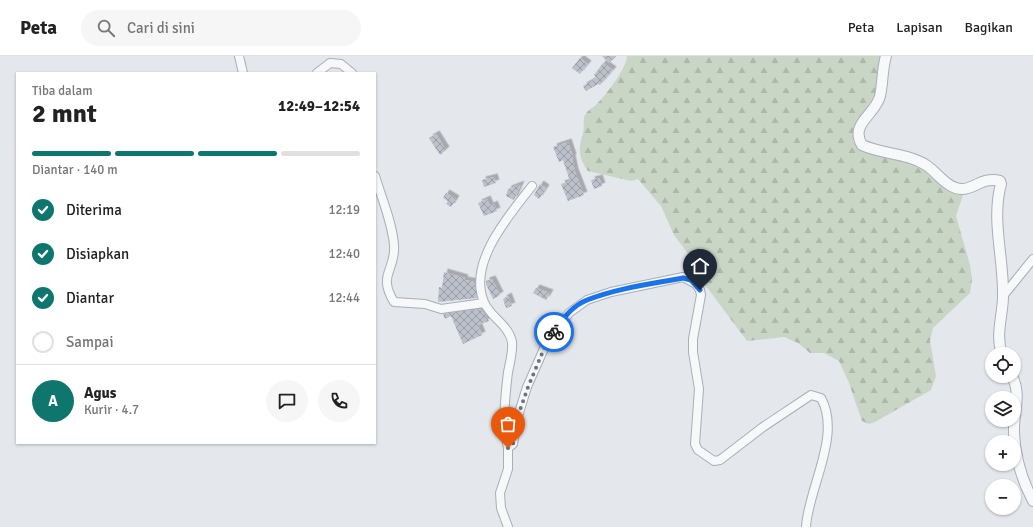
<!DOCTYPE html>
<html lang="id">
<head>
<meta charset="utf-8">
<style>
  body { margin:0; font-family:Signika,sans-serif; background:#f6f6f6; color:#222; height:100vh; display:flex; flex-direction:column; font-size:15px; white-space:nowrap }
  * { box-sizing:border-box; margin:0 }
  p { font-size:13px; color:#767676 }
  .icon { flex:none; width:22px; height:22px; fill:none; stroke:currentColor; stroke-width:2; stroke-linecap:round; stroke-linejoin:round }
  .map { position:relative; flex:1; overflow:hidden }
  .details { position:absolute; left:16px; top:16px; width:360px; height:372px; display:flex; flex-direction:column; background:#fff; border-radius:0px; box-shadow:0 1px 3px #0004 }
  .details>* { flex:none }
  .controls { position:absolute; left:985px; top:291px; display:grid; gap:8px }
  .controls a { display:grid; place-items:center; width:36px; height:36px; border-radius:50%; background:#fff; box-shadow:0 1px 3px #0004; font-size:20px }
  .pin { position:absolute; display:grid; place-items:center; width:34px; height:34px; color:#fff; margin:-41px -17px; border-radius:50% 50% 50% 0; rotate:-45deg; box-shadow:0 0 4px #0007 }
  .pin .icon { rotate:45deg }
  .courier { position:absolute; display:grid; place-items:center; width:40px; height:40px; margin:-20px; border:3px solid #1a73e8; border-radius:50%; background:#fff; color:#222; box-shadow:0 1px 5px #0007 }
  .overview em { font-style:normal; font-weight:700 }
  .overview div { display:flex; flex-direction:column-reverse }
  .overview { display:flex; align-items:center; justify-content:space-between; height:68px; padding:0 16px }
  h1 { font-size:26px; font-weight:700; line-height:30px }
  .bar { display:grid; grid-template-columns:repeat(4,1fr); gap:6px 4px; align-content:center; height:48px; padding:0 16px }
  .bar i { height:5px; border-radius:3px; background:#e0e0e0 }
  .bar .on { background:#0f766e }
  .bar p { grid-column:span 4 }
  .line { display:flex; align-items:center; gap:10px; padding:0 16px; border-top:1px solid #e0e0e0 }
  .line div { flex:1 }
  .round { display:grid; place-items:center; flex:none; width:42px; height:42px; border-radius:21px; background:#f6f6f6 }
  ol { padding:0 16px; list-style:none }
  li { display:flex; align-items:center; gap:12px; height:44px }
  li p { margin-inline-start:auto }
  li .icon { padding:4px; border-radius:50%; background:#0f766e; color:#fff; stroke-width:4 }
  li:last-child { color:#767676 }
  li i { width:22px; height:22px; border:2px solid #e0e0e0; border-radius:50% }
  header { display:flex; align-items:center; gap:24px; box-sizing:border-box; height:56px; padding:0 20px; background:#fff; border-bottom:1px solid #e0e0e0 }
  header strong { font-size:19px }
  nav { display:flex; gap:22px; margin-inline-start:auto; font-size:14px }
  .search { width:280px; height:36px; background:#f6f6f6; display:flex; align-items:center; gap:10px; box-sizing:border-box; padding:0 14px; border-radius:22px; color:#767676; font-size:15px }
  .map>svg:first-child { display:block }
  .forest { fill:url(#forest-firs) }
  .building { fill:url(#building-cross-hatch); filter:url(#shadow) }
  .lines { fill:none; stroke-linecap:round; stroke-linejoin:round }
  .minor-casing { stroke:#a9aeb7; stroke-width:10 }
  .tertiary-casing { stroke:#a9aeb7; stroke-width:12 }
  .minor { stroke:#f7f8fa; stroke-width:8 }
  .tertiary { stroke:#f7f8fa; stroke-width:10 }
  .done { stroke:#6c737f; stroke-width:4; stroke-dasharray:0 7.2 }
  .route { stroke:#1a73e8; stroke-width:5 }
</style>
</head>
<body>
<header>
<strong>Peta</strong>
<div class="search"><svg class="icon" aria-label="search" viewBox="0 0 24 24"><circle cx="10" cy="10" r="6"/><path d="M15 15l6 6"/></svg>Cari di sini</div>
<nav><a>Peta</a><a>Lapisan</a><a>Bagikan</a></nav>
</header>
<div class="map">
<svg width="1033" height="471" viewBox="0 0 1033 471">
  <defs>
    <pattern id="forest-firs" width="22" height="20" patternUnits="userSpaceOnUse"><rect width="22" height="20" fill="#c9d6c5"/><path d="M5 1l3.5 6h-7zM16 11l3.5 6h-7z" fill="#adb8ab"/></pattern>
    <pattern id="building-cross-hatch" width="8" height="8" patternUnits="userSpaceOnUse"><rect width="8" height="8" fill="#bbc0ca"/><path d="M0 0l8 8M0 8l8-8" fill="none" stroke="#989da6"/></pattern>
    <filter id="shadow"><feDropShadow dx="3.5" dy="-3.5" stdDeviation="0" flood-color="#0004"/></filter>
  </defs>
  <rect width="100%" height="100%" fill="#e4e7ec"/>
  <path class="forest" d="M 627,0 L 881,0 L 875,39 L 855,69 L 853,76 L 853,85 L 858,93 L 867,97 L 899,105 L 924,114 L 933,123 L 951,135 L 963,139 L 956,160 L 970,209 L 972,223 L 970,237 L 933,272 L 930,285 L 936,320 L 931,334 L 875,366 L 869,368 L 862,365 L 849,327 L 839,305 L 824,297 L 810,297 L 798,287 L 784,281 L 747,285 L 703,226 L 698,211 L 674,179 L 661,150 L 638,123 L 631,125 L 588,115 C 578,100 578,94 583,77 C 585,71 582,65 585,59 C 587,55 592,52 596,49 C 605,40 627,12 627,0 Z"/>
  <path class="building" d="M 602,0 L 616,0 L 609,7 Z
    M 580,2 L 588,8 L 580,18 L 572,12 Z
    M 603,7 L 613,14 L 600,29 L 598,28 L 586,35 L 583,30 L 597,22 L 594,19 Z
    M 436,78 L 446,94 L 440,99 L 429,82 Z
    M 568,86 L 573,101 L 572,102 L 575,116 L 584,139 L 568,145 L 561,128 L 570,125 L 563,104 L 559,106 L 553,91 Z
    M 494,121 L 496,127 L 484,131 L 482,124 Z
    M 599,122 L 602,130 L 594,133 L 591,124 Z
    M 521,128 L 514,144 L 506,140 L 508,133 Z
    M 540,128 L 546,132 L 539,143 L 534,139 Z
    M 446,137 L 456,143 L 451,151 L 446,148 L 448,145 L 443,142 Z
    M 487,143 L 490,150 L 494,148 L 497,155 L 484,160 L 478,147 Z
    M 444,216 L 465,222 L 464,224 L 475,226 L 477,242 L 438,246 L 439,231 L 442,232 Z
    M 492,223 L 500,239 L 493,243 L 486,228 L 486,225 Z
    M 536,232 L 550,237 L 546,244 L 533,237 Z
    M 508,240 L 512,250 L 506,252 L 503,243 Z
    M 481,253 L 489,265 L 478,269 L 482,279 L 463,288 L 451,260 L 445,263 L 443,258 Z"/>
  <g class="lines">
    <defs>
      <path id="minor" d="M 239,0 L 243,17
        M 317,17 L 330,7 L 341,8 L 352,17
        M 375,120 C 382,143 392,166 394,189 C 396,215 377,218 394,246 L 425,248 L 441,253 L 484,247
        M 532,130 C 510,158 467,207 484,246 C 490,261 509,269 512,286 C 513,295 510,307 508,316 C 505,342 502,366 508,392 L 513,388 L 518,360 L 527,331 L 546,288 L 569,257 L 587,244 L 611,236 L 683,221 L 696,228 L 700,234 L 701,239 L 693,283 L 693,296 L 699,333 L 695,388 L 698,394 L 714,405 L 720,404 L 763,371 L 811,339 L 821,342 C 842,379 808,433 806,471
        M 1003,240 L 1033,203
        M 508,471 L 501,452 L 500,437 L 508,413 L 508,392"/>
      <path id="tertiary" d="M 886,0 C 882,13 883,27 880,40 C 876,58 849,68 862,89 C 881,98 907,97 926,109 C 937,116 947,133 962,133 C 972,134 984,120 1000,125 L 1001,128 C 991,164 1004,203 1003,240 C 1003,259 995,279 1002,298
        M 1012,320 C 1022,339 1013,357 1014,377 C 1015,401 1022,424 1033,445"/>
    </defs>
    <use href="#minor" class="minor-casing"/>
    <use href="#tertiary" class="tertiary-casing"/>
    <use href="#minor" class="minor"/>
    <use href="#tertiary" class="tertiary"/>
  </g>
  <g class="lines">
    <path class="done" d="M 508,392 L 513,388 L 518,360 L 528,331 L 546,288 L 554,276"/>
    <path class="route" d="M 554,276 C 562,263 574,249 587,244 C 618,232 651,228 683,222 L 691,224 L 700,234"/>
  </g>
</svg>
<div class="controls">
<a><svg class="icon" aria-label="locate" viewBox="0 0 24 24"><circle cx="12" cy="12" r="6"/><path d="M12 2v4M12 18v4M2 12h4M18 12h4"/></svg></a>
<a><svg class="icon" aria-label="layers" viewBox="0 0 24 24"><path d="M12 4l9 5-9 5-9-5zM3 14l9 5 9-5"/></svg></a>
<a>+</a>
<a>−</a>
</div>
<div class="pin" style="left:508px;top:392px;background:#ea580c"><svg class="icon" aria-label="bag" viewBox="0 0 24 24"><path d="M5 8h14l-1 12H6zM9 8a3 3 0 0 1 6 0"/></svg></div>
<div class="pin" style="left:700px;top:234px;background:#1f2937"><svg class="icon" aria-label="home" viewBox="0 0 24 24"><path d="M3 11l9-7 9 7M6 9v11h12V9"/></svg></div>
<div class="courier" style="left:554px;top:276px"><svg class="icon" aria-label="bike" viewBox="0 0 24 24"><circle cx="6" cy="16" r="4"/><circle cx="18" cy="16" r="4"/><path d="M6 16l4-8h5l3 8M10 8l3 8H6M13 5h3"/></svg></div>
<section class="details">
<div class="overview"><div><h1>2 mnt</h1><p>Tiba dalam</p></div><em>12:49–12:54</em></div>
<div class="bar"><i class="on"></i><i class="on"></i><i class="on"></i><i></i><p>Diantar · 140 m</p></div>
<ol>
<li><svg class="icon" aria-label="check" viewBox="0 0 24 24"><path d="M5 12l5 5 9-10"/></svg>Diterima<p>12:19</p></li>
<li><svg class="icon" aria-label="check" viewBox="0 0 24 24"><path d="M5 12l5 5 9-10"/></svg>Disiapkan<p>12:40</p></li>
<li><svg class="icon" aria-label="check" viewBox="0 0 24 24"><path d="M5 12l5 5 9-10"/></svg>Diantar<p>12:44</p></li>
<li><i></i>Sampai</li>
</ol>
<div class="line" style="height:72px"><b class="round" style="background:#0f766e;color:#fff">A</b><div><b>Agus</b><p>Kurir · 4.7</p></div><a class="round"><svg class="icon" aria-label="chat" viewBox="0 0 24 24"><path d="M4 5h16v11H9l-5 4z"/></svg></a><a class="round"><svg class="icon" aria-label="phone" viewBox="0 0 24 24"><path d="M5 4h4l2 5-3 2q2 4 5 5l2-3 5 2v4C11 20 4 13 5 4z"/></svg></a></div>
</section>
</div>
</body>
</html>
